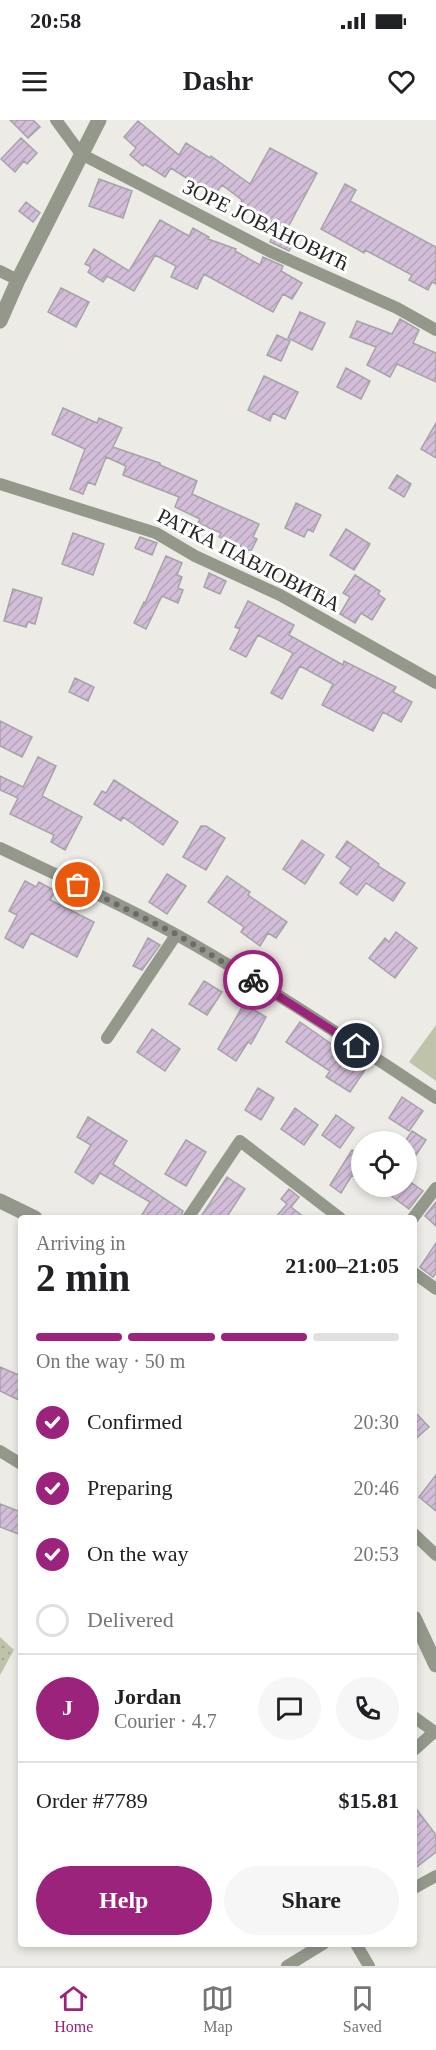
<!DOCTYPE html>
<html lang="en">
<head>
<meta charset="utf-8">
<style>
  body { margin:0; font-family:Georgia,serif; background:#f6f6f6; color:#202124; height:100vh; display:flex; flex-direction:column; font-size:22px; white-space:nowrap }
  * { box-sizing:border-box; margin:0 }
  p { font-size:20px; color:#757577 }
  .icon { flex:none; width:33px; height:33px; fill:none; stroke:currentColor; stroke-width:2; stroke-linecap:round; stroke-linejoin:round }
  .map { position:relative; flex:1; overflow:hidden }
  .panel { position:absolute; left:18px; top:1095px; width:399px; height:732px; display:flex; flex-direction:column; background:#fff; border-radius:6px; box-shadow:0 3px 9px #0003 }
  .panel>* { flex:none }
  .buttons { position:absolute; left:351px; top:1011px; display:grid; gap:12px }
  .buttons a { display:grid; place-items:center; width:66px; height:66px; border-radius:50%; background:#fff; box-shadow:0 3px 9px #0003; font-size:30px }
  .pin { position:absolute; display:grid; place-items:center; width:51px; height:51px; color:#fff; margin:-26px; border:3px solid #fff; border-radius:50%; box-shadow:0 2px 6px #0007 }
  .courier { position:absolute; display:grid; place-items:center; width:60px; height:60px; margin:-30px; border:4px solid #9c237b; border-radius:50%; background:#fff; color:#222; box-shadow:0 2px 8px #0007 }
  .overview em { font-style:normal; font-weight:800 }
  .overview div { display:flex; flex-direction:column-reverse }
  .overview { display:flex; align-items:center; justify-content:space-between; height:102px; padding:0 18px }
  h1 { font-size:39px; font-weight:800; line-height:45px }
  .bar { display:grid; grid-template-columns:repeat(4,1fr); gap:9px 6px; align-content:center; height:72px; padding:0 18px }
  .bar i { height:8px; border-radius:4px; background:#e0e0e0 }
  .bar .current { background:#9c237b }
  .bar p { grid-column:span 4 }
  .line { display:flex; align-items:center; gap:15px; padding:0 18px; border-top:2px solid #e0e0e0 }
  .line div { flex:1 }
  .round { display:grid; place-items:center; flex:none; width:63px; height:63px; border-radius:32px; background:#f6f6f6 }
  ol { padding:0 18px; list-style:none }
  li { display:flex; align-items:center; gap:18px; height:66px }
  li p { margin-inline-start:auto }
  li .icon { padding:6px; border-radius:50%; background:#9c237b; color:#fff; stroke-width:4 }
  li:last-child { color:#757577 }
  li i { width:33px; height:33px; border:3px solid #e0e0e0; border-radius:50% }
  .primary-button { display:flex; gap:12px; margin-top:auto; padding:12px 18px }
  .primary-button a { flex:1; height:69px; border-radius:36px; background:#9c237b; color:#fff; font-size:24px; font-weight:800; line-height:69px; text-align:center }
  .primary-button a+a { background:#f6f6f6; color:#202124 }
  .status { display:flex; justify-content:space-between; align-items:center; height:42px; padding:0 30px; background:#fff; direction:ltr }
  .status svg { height:16px; fill:currentColor }
  header { display:flex; justify-content:space-between; align-items:center; height:78px; padding:0 18px; background:#fff; font-size:27px; font-weight:800 }
  .tabs { display:flex; justify-content:space-around; align-items:center; height:84px; border-top:2px solid #e0e0e0; background:#fff; font-size:16px; color:#757577 }
  .tabs a { display:grid; justify-items:center; gap:3px }
  .tabs .current { color:#9c237b }
  .map>svg:first-child { display:block }
  .park { fill:url(#park-dots) }
  .pitch { fill:#bfc3aa }
  .building { fill:url(#building-hatch); stroke:#a5a3a6; stroke-width:1.5 }
  .lines { fill:none; stroke-linecap:round; stroke-linejoin:round }
  .minor { stroke:#93988b; stroke-width:12 }
  .tertiary { stroke:#93988b; stroke-width:15 }
  .done { stroke:#6c6b69; stroke-width:6; stroke-dasharray:0 10.8 }
  .route { stroke:#9c237b; stroke-width:8 }
  .labels { text-anchor:middle; stroke-width:6; stroke-linejoin:round; paint-order:stroke }
  .street-label { font-size:21px; fill:#272625; stroke:#fff }
</style>
</head>
<body>
<div class="status"><b>20:58</b><svg viewBox="0 0 49 12"><path d="M0 12V9h3v3zM5 12V6h3v6zM10 12V3h3v9zM15 12V0h3v12zM26 1h20v11H26zM47 4h2v5h-2z"/></svg></div>
<header><svg class="icon" aria-label="menu" viewBox="0 0 24 24"><path d="M4 6h16M4 12h16M4 18h16"/></svg>Dashr<svg class="icon" aria-label="heart" viewBox="0 0 24 24"><path d="M12 20l-8-8c-3-5 5-10 8-4 3-6 11-1 8 4z"/></svg></header>
<div class="map">
<svg width="436" height="1846" viewBox="0 0 436 1846">
  <defs>
    <pattern id="park-dots" width="8" height="8" patternUnits="userSpaceOnUse" patternTransform="scale(1.5)"><rect width="8" height="8" fill="#bfc3aa"/><path d="M2 2h.1M6 6h.1" fill="none" stroke="#a4a792" stroke-width="1.8" stroke-linecap="round"/></pattern>
    <pattern id="building-hatch" width="6" height="6" patternUnits="userSpaceOnUse" patternTransform="scale(1.5)"><rect width="6" height="6" fill="#d3bed9"/><path d="M-1 1l2-2M0 6l6-6M5 7l2-2" fill="none" stroke="#b5a3ba"/></pattern>
  </defs>
  <rect width="100%" height="100%" fill="#ecebe6"/>
  <path class="park" d="M 0,1517 L 14,1530 L 0,1555 Z"/>
  <path class="pitch" d="M 436,905 L 436,961 L 409,942 Z"/>
  <path class="building" d="M 10,0 L 33,0 L 40,7 L 28,18 Z
    M 138,1 L 179,35 L 186,23 L 210,38 L 211,36 L 250,64 L 270,28 L 317,53 L 287,109 L 239,85 L 242,80 L 222,65 L 214,76 L 171,48 L 165,57 L 145,44 L 143,46 L 130,35 L 136,28 L 124,17 Z
    M 21,18 L 37,33 L 27,44 L 24,41 L 15,52 L 1,39 Z
    M 99,59 L 132,71 L 123,98 L 89,86 Z
    M 345,64 L 356,70 L 350,81 L 436,127 L 436,164 L 432,162 L 428,170 L 409,160 L 412,155 L 365,130 L 364,133 L 321,109 Z
    M 26,82 L 40,93 L 33,102 L 19,91 Z
    M 160,100 L 189,116 L 193,108 L 209,117 L 208,119 L 236,129 L 235,131 L 260,145 L 263,137 L 283,146 L 281,151 L 302,163 L 292,179 L 283,174 L 273,192 L 204,154 L 197,169 L 171,157 L 176,146 L 155,135 L 134,171 L 107,156 L 103,162 L 88,152 L 91,147 L 85,144 L 94,129 L 129,151 Z
    M 275,110 L 295,118 L 289,131 L 270,122 Z
    M 61,168 L 89,182 L 76,207 L 48,192 Z
    M 300,192 L 325,203 L 312,230 L 288,218 Z
    M 400,199 L 419,210 L 413,223 L 436,233 L 436,262 L 397,244 L 390,257 L 367,245 L 376,227 L 350,217 L 357,201 L 392,214 Z
    M 277,215 L 290,221 L 281,241 L 267,235 Z
    M 346,248 L 370,261 L 361,279 L 337,267 Z
    M 264,256 L 298,272 L 285,299 L 273,293 L 270,301 L 248,290 Z
    M 63,288 L 97,303 L 99,298 L 122,308 L 113,327 L 160,343 L 160,345 L 197,361 L 192,374 L 259,404 L 253,417 L 257,419 L 251,431 L 219,417 L 221,413 L 198,403 L 200,399 L 175,387 L 179,377 L 123,355 L 126,346 L 106,337 L 95,365 L 88,362 L 83,374 L 70,369 L 85,329 L 52,314 Z
    M 436,303 L 436,338 L 421,329 Z
    M 397,355 L 411,364 L 404,377 L 389,368 Z
    M 296,383 L 321,395 L 313,412 L 308,409 L 304,417 L 285,408 Z
    M 346,409 L 370,424 L 354,450 L 330,435 Z
    M 73,413 L 104,424 L 93,455 L 62,444 Z
    M 140,417 L 157,423 L 152,435 L 135,428 Z
    M 166,436 L 182,443 L 177,455 L 182,457 L 178,468 L 183,470 L 178,483 L 162,476 L 146,509 L 134,503 L 144,482 L 145,483 Z
    M 209,453 L 226,461 L 220,474 L 204,467 Z
    M 355,455 L 380,471 L 378,474 L 385,479 L 372,500 L 361,493 L 355,503 L 340,494 L 350,477 L 343,473 Z
    M 13,469 L 42,478 L 35,504 L 28,502 L 26,507 L 4,501 Z
    M 248,481 L 294,505 L 289,515 L 343,545 L 344,541 L 396,567 L 393,572 L 412,582 L 401,602 L 383,592 L 373,611 L 322,585 L 333,564 L 300,546 L 282,579 L 271,573 L 293,533 L 258,515 L 246,537 L 230,529 L 240,509 L 235,507 Z
    M 75,558 L 94,567 L 88,581 L 69,572 Z
    M 0,601 L 32,617 L 22,637 L 0,626 Z
    M 38,637 L 56,646 L 42,676 L 82,697 L 65,730 L 51,722 L 54,715 L 10,694 L 18,678 L 0,670 L 0,656 L 23,667 Z
    M 114,660 L 178,702 L 163,725 L 123,697 L 121,701 L 94,684 L 102,671 L 106,673 Z
    M 201,706 L 206,706 L 225,718 L 206,750 L 183,737 Z
    M 302,720 L 324,735 L 305,764 L 283,749 Z
    M 347,721 L 379,744 L 378,746 L 405,763 L 393,781 L 366,763 L 357,775 L 340,763 L 351,748 L 336,737 Z
    M 167,754 L 186,766 L 167,794 L 149,782 Z
    M 227,756 L 250,772 L 248,775 L 287,802 L 276,818 L 268,813 L 260,826 L 241,812 L 244,807 L 208,782 Z
    M 25,761 L 36,767 L 39,762 L 55,771 L 50,780 L 94,802 L 77,837 L 31,813 L 23,828 L 5,818 L 17,795 L 9,791 Z
    M 396,812 L 417,828 L 395,858 L 369,838 L 385,818 L 389,822 Z
    M 148,818 L 160,825 L 142,850 L 133,846 Z
    M 204,861 L 222,872 L 207,895 L 189,884 Z
    M 244,884 L 266,897 L 251,924 L 248,922 L 236,941 L 218,929 Z
    M 300,902 L 343,932 L 345,928 L 369,944 L 350,972 L 326,957 L 330,951 L 286,922 Z
    M 152,909 L 180,929 L 165,951 L 137,932 Z
    M 258,968 L 274,978 L 261,1000 L 245,990 Z
    M 402,977 L 423,991 L 409,1011 L 389,998 Z
    M 295,988 L 318,1005 L 304,1025 L 281,1009 Z
    M 336,995 L 354,1008 L 340,1028 L 322,1015 Z
    M 88,997 L 127,1021 L 113,1044 L 183,1091 L 180,1098 L 140,1098 L 150,1082 L 100,1053 L 93,1064 L 75,1052 L 91,1025 L 77,1017 Z
    M 412,1011 L 426,1020 L 406,1050 L 406,1020 Z
    M 186,1020 L 206,1032 L 186,1066 L 165,1054 Z
    M 352,1030 L 362,1036 L 362,1061 L 352,1055 L 341,1073 L 330,1065 Z
    M 227,1057 L 245,1069 L 226,1098 L 200,1098 Z
    M 406,1059 L 423,1071 L 409,1089 L 378,1066 L 406,1066 Z
    M 289,1069 L 299,1077 L 291,1087 L 305,1098 L 275,1098 L 287,1084 L 281,1079 Z
    M 436,1082 L 436,1106 L 425,1096 Z
    M 436,1123 L 436,1153 L 433,1157 L 420,1147 Z
    M 0,1247 L 21,1256 L 21,1281 L 0,1271 Z
    M 414,1291 L 429,1307 L 414,1320 Z
    M 436,1355 L 436,1391 L 419,1377 Z
    M 0,1384 L 21,1392 L 21,1415 L 0,1407 Z
    M 414,1686 L 436,1715 L 436,1732 L 414,1749 Z"/>
  <g class="lines">
    <path class="minor" d="M 56,0 L 81,34 L 271,132 L 397,188 L 436,210
      M 0,151 L 18,160
      M 0,364 L 156,413 L 195,436 L 280,475 L 436,563
      M 0,728 C 59,756 119,783 177,815 C 266,865 351,922 436,978
      M 107,918 L 176,815
      M 188,1098 L 240,1021 L 340,1098
      M 413,1098 L 436,1068
      M 414,1153 L 436,1169
      M 0,1331 L 21,1344
      M 414,1414 L 436,1435
      M 414,1597 L 436,1613
      M 414,1630 L 434,1612
      M 414,1768 L 436,1756
      M 356,1824 L 369,1846
      M 287,1846 L 323,1824"/>
    <path class="tertiary" d="M 0,201 L 18,160 L 99,0
      M 0,1081 L 35,1098
      M 414,1498 L 436,1545"/>
  </g>
  <g class="lines">
    <path class="done" d="M 78,765 L 176,814 L 253,860"/>
    <path class="route" d="M 253,860 L 357,926"/>
  </g>
  <g class="labels">
    <g class="street-label">
      <text transform="translate(266 105) rotate(26)" y="7">ЗОРЕ ЈОВАНОВИЋ</text>
      <text transform="translate(249 440) rotate(27)" y="7">РАТКА ПАВЛОВИЋА</text>
    </g>
  </g>
</svg>
<div class="buttons">
<a><svg class="icon" aria-label="locate" viewBox="0 0 24 24"><circle cx="12" cy="12" r="6"/><path d="M12 2v4M12 18v4M2 12h4M18 12h4"/></svg></a>
</div>
<div class="pin" style="left:78px;top:765px;background:#ea580c"><svg class="icon" aria-label="bag" viewBox="0 0 24 24"><path d="M5 8h14l-1 12H6zM9 8a3 3 0 0 1 6 0"/></svg></div>
<div class="pin" style="left:357px;top:926px;background:#1f2937"><svg class="icon" aria-label="home" viewBox="0 0 24 24"><path d="M3 11l9-7 9 7M6 9v11h12V9"/></svg></div>
<div class="courier" style="left:253px;top:860px"><svg class="icon" aria-label="bike" viewBox="0 0 24 24"><circle cx="6" cy="16" r="4"/><circle cx="18" cy="16" r="4"/><path d="M6 16l4-8h5l3 8M10 8l3 8H6M13 5h3"/></svg></div>
<section class="panel">
<div class="overview"><div><h1>2 min</h1><p>Arriving in</p></div><em>21:00–21:05</em></div>
<div class="bar"><i class="current"></i><i class="current"></i><i class="current"></i><i></i><p>On the way · 50 m</p></div>
<ol>
<li><svg class="icon" aria-label="check" viewBox="0 0 24 24"><path d="M5 12l5 5 9-10"/></svg>Confirmed<p>20:30</p></li>
<li><svg class="icon" aria-label="check" viewBox="0 0 24 24"><path d="M5 12l5 5 9-10"/></svg>Preparing<p>20:46</p></li>
<li><svg class="icon" aria-label="check" viewBox="0 0 24 24"><path d="M5 12l5 5 9-10"/></svg>On the way<p>20:53</p></li>
<li><i></i>Delivered</li>
</ol>
<div class="line" style="height:108px"><b class="round" style="background:#9c237b;color:#fff">J</b><div><b>Jordan</b><p>Courier · 4.7</p></div><a class="round"><svg class="icon" aria-label="chat" viewBox="0 0 24 24"><path d="M4 5h16v11H9l-5 4z"/></svg></a><a class="round"><svg class="icon" aria-label="phone" viewBox="0 0 24 24"><path d="M5 4h4l2 5-3 2q2 4 5 5l2-3 5 2v4C11 20 4 13 5 4z"/></svg></a></div>
<div class="line" style="height:78px"><div>Order #7789</div><b>$15.81</b></div>
<div class="primary-button"><a>Help</a><a>Share</a></div>
</section>
</div>
<nav class="tabs">
<a class="current"><svg class="icon" aria-label="home" viewBox="0 0 24 24"><path d="M3 11l9-7 9 7M6 9v11h12V9"/></svg>Home</a>
<a><svg class="icon" aria-label="map" viewBox="0 0 24 24"><path d="M3 6l6-2 6 2 6-2v14l-6 2-6-2-6 2zM9 4v14M15 6v14"/></svg>Map</a>
<a><svg class="icon" aria-label="saved" viewBox="0 0 24 24"><path d="M7 4h10v16l-5-4-5 4z"/></svg>Saved</a>
</nav>
</body>
</html>
